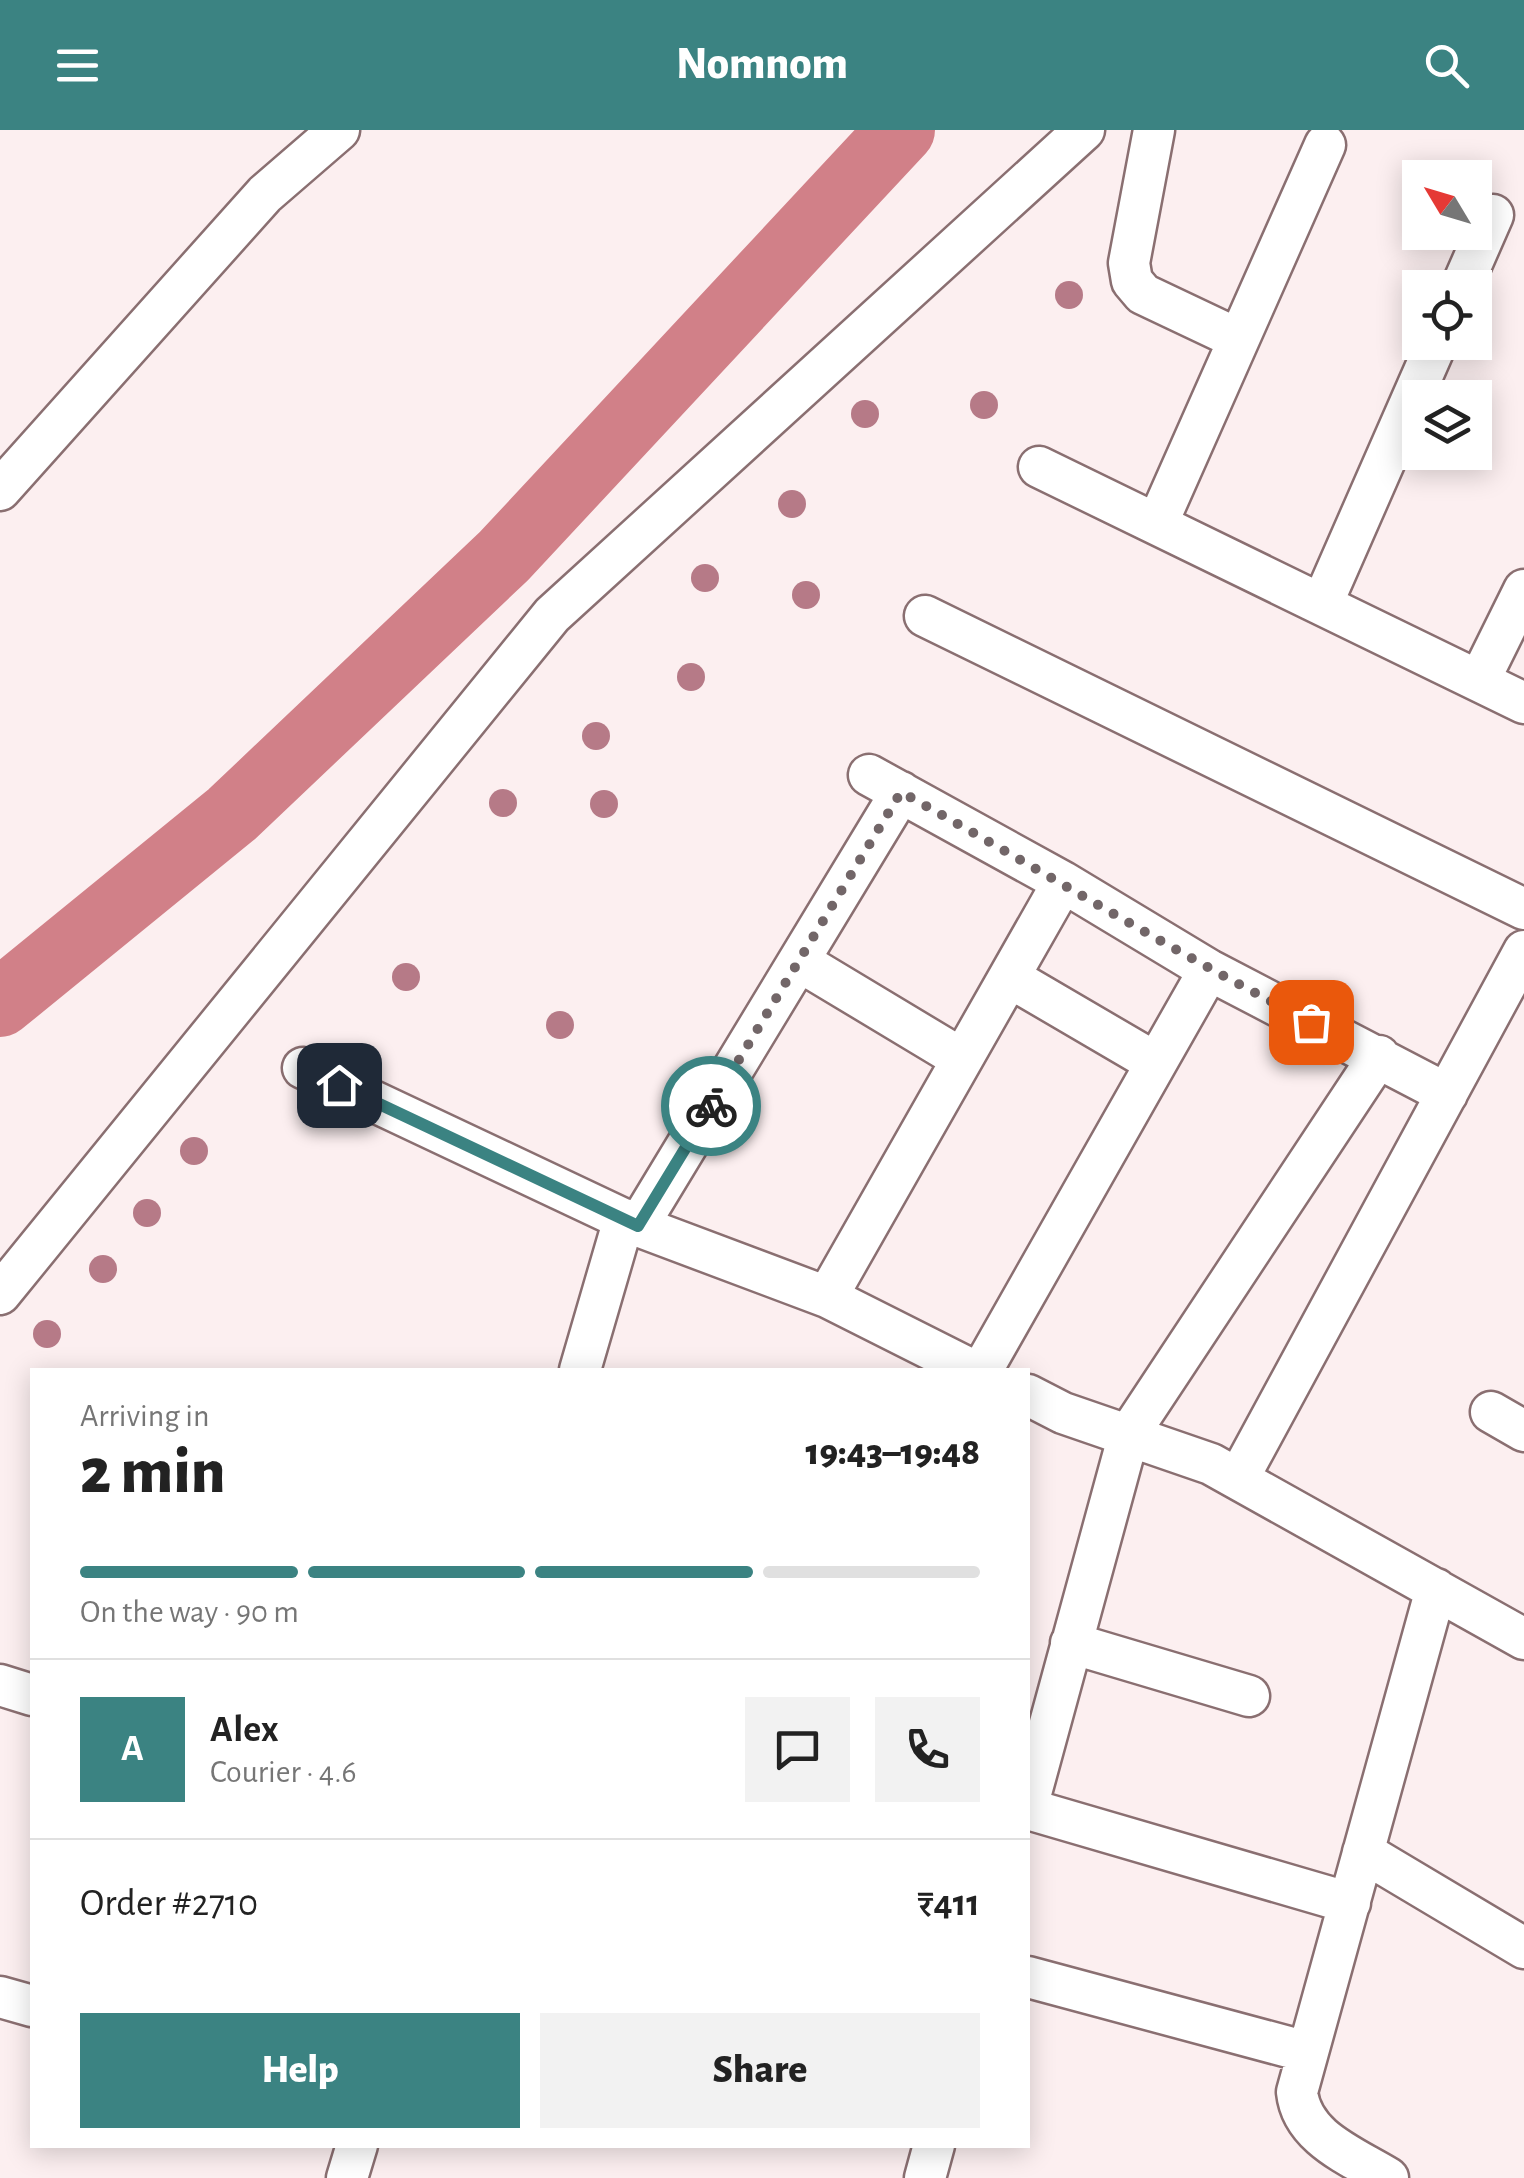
<!DOCTYPE html>
<html lang="en">
<head>
<meta charset="utf-8">
<style>
  body { margin:0; font-family:"Alegreya Sans",sans-serif; background:#f2f2f2; color:#222; height:100vh; display:flex; flex-direction:column; font-size:38px; white-space:nowrap }
  * { box-sizing:border-box; margin:0 }
  p { font-size:32px; color:#767676 }
  .icon { flex:none; width:55px; height:55px; fill:none; stroke:currentColor; stroke-width:2; stroke-linecap:round; stroke-linejoin:round }
  .map { position:relative; flex:1; overflow:hidden }
  .sheet { position:absolute; left:30px; top:1238px; width:1000px; height:780px; display:flex; flex-direction:column; background:#fff; border-radius:0px; box-shadow:0 5px 25px #0003 }
  .sheet>* { flex:none }
  .needle { width:65px; rotate:308deg }
  .controls { position:absolute; left:1402px; top:30px; display:grid; gap:20px }
  .controls a { display:grid; place-items:center; width:90px; height:90px; border-radius:0px; background:#fff; box-shadow:0 5px 25px #0003; font-size:50px }
  .pin { position:absolute; display:grid; place-items:center; width:85px; height:85px; color:#fff; margin:-42px; border-radius:20px; box-shadow:0 5px 15px #0006 }
  .courier { position:absolute; display:grid; place-items:center; width:100px; height:100px; margin:-50px; border:8px solid #3b8382; border-radius:50%; background:#fff; color:#222; box-shadow:0 2px 12px #0007 }
  .overview em { font-style:normal; font-weight:800 }
  .overview div { display:flex; flex-direction:column-reverse }
  .overview { display:flex; align-items:center; justify-content:space-between; height:170px; padding:0 50px }
  h1 { font-size:65px; font-weight:800; line-height:75px }
  .bar { display:grid; grid-template-columns:repeat(4,1fr); gap:15px 10px; align-content:center; height:120px; padding:0 50px }
  .bar i { height:12px; border-radius:8px; background:#e0e0e0 }
  .bar .current { background:#3b8382 }
  .bar p { grid-column:span 4 }
  .line { display:flex; align-items:center; gap:25px; padding:0 50px; border-top:2px solid #e0e0e0 }
  .line div { flex:1 }
  .round { display:grid; place-items:center; flex:none; width:105px; height:105px; border-radius:0px; background:#f2f2f2 }
  .button { display:flex; gap:20px; margin-top:auto; padding:20px 50px }
  .button a { flex:1; height:115px; border-radius:0px; background:#3b8382; color:#fff; font-size:40px; font-weight:800; line-height:115px; text-align:center }
  .button a+a { background:#f2f2f2; color:#222 }
  header { display:flex; justify-content:space-between; align-items:center; height:130px; padding:0 50px; background:#3b8382; color:#fff; font-size:45px; font-weight:800 }
  .map>svg:first-child { display:block }
  .lines { fill:none; stroke-linecap:round; stroke-linejoin:round }
  .river { stroke:#d18088; stroke-width:68 }
  .minor-casing { stroke:#8a6f71; stroke-width:45 }
  .minor { stroke:#fff; stroke-width:40 }
  .tree { fill:#b67a87 }
  .done { stroke:#726668; stroke-width:10; stroke-dasharray:0 18 }
  .route { stroke:#3b8382; stroke-width:12 }
</style>
</head>
<body>
<header><svg class="icon" aria-label="menu" viewBox="0 0 24 24"><path d="M4 6h16M4 12h16M4 18h16"/></svg>Nomnom<svg class="icon" aria-label="search" viewBox="0 0 24 24"><circle cx="10" cy="10" r="6"/><path d="M15 15l6 6"/></svg></header>
<div class="map">
<svg width="1524" height="2048" viewBox="0 0 1524 2048">
  <rect width="100%" height="100%" fill="#fceff0"/>
  <g class="lines">
    <path class="river" d="M 0,873 L 232,684 L 504,426 L 901,0"/>
    <defs>
      <path id="minor" d="M 1154,0 L 1129,133 L 1132,151 L 1143,164 L 1238,209
        M 1461,158 L 1493,85
        M 1039,337 L 1524,573
        M 0,360 L 265,64 L 339,0
        M 1157,394 L 1325,15
        M 1322,474 L 1437,212
        M 925,486 L 1524,779
        M 1479,551 L 1524,460
        M 869,645 L 1063,752 L 1209,840 L 1447,964
        M 799,831 L 962,929
        M 1009,847 L 1156,933
        M 303,938 L 638,1096 L 827,1167 L 972,1240
        M 638,1096 L 901,662
        M 0,1164 L 552,485 L 1084,0
        M 827,1167 L 1063,752
        M 580,1240 L 624,1089
        M 982,1240 L 1209,840
        M 1028,1265 L 1063,1283 L 1211,1334 L 1524,1509
        M 1491,1282 L 1524,1301
        M 1238,1349 L 1524,821
        M 1071,1513 L 1249,1566
        M 0,1555 L 32,1565
        M 1028,1674 L 1129,1304 L 1379,926
        M 1028,1679 L 1350,1773
        M 1363,1722 L 1524,1818
        M 1028,1847 L 1307,1922
        M 0,1867 L 32,1876
        M 347,2048 L 357,2015
        M 925,2048 L 934,2015
        M 1388,2048 C 1352,2026 1302,2008 1297,1962 L 1436,1459"/>
    </defs>
    <use href="#minor" class="minor-casing"/>
    <use href="#minor" class="minor"/>
  </g>
  <g class="tree">
    <circle cx="1069" cy="165" r="14"/>
    <circle cx="984" cy="275" r="14"/>
    <circle cx="865" cy="284" r="14"/>
    <circle cx="792" cy="374" r="14"/>
    <circle cx="705" cy="448" r="14"/>
    <circle cx="806" cy="465" r="14"/>
    <circle cx="691" cy="547" r="14"/>
    <circle cx="596" cy="606" r="14"/>
    <circle cx="503" cy="673" r="14"/>
    <circle cx="604" cy="674" r="14"/>
    <circle cx="406" cy="847" r="14"/>
    <circle cx="560" cy="895" r="14"/>
    <circle cx="194" cy="1021" r="14"/>
    <circle cx="147" cy="1083" r="14"/>
    <circle cx="103" cy="1139" r="14"/>
    <circle cx="47" cy="1204" r="14"/>
  </g>
  <g class="lines">
    <path class="done" d="M 711,976 L 901,662 C 1038,738 1171,821 1311,892"/>
    <path class="route" d="M 339,955 L 638,1096 L 711,976"/>
  </g>
</svg>
<div class="controls">
<a><svg class="needle" viewBox="-14 -14 28 28"><path d="M0-13l5 13h-10z" fill="#e53935"/><path d="M0 13l5-13h-10z" fill="#767676"/></svg></a>
<a><svg class="icon" aria-label="locate" viewBox="0 0 24 24"><circle cx="12" cy="12" r="6"/><path d="M12 2v4M12 18v4M2 12h4M18 12h4"/></svg></a>
<a><svg class="icon" aria-label="layers" viewBox="0 0 24 24"><path d="M12 4l9 5-9 5-9-5zM3 14l9 5 9-5"/></svg></a>
</div>
<div class="pin" style="left:1311px;top:892px;background:#ea580c"><svg class="icon" aria-label="bag" viewBox="0 0 24 24"><path d="M5 8h14l-1 12H6zM9 8a3 3 0 0 1 6 0"/></svg></div>
<div class="pin" style="left:339px;top:955px;background:#1f2937"><svg class="icon" aria-label="home" viewBox="0 0 24 24"><path d="M3 11l9-7 9 7M6 9v11h12V9"/></svg></div>
<div class="courier" style="left:711px;top:976px"><svg class="icon" aria-label="bike" viewBox="0 0 24 24"><circle cx="6" cy="16" r="4"/><circle cx="18" cy="16" r="4"/><path d="M6 16l4-8h5l3 8M10 8l3 8H6M13 5h3"/></svg></div>
<section class="sheet">
<div class="overview"><div><h1>2 min</h1><p>Arriving in</p></div><em>19:43–19:48</em></div>
<div class="bar"><i class="current"></i><i class="current"></i><i class="current"></i><i></i><p>On the way · 90 m</p></div>
<div class="line" style="height:180px"><b class="round" style="background:#3b8382;color:#fff">A</b><div><b>Alex</b><p>Courier · 4.6</p></div><a class="round"><svg class="icon" aria-label="chat" viewBox="0 0 24 24"><path d="M4 5h16v11H9l-5 4z"/></svg></a><a class="round"><svg class="icon" aria-label="phone" viewBox="0 0 24 24"><path d="M5 4h4l2 5-3 2q2 4 5 5l2-3 5 2v4C11 20 4 13 5 4z"/></svg></a></div>
<div class="line" style="height:130px"><div>Order #2710</div><b>₹411</b></div>
<div class="button"><a>Help</a><a>Share</a></div>
</section>
</div>
</body>
</html>
